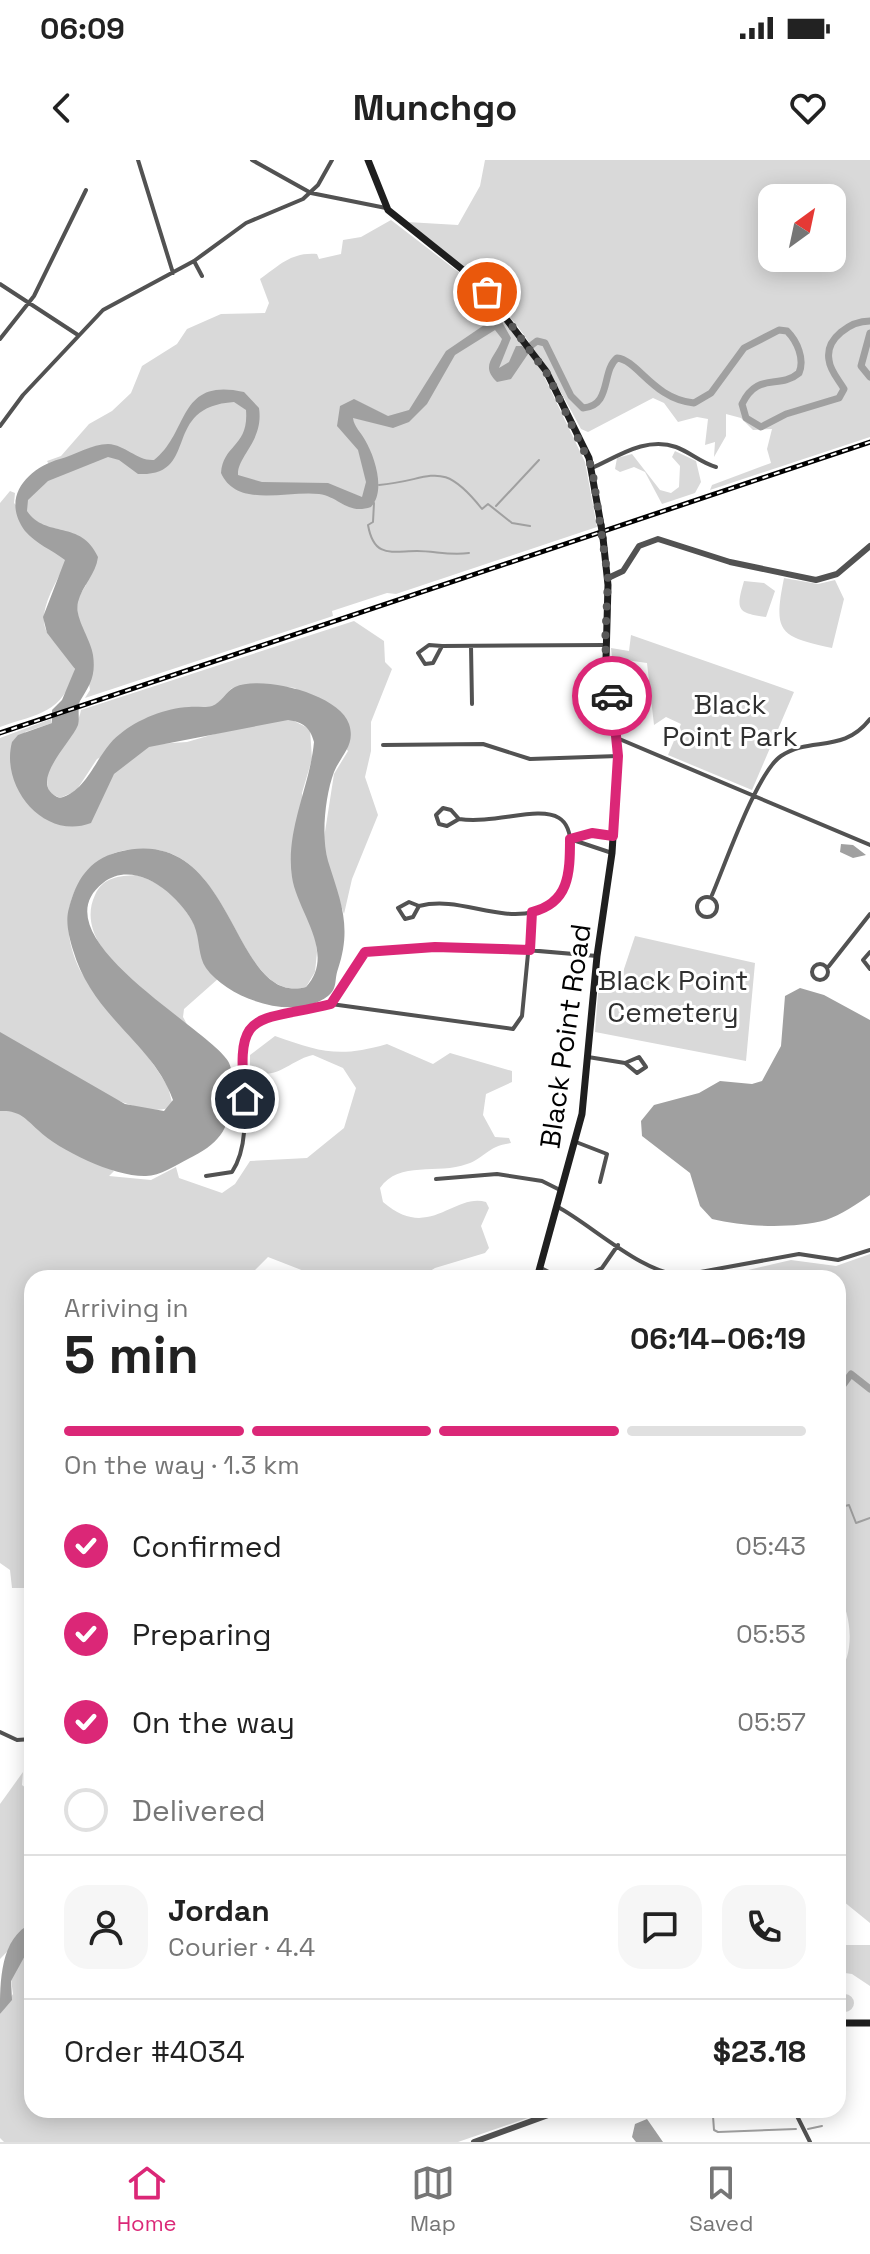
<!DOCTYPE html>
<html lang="en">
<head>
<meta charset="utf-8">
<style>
  body { margin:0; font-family:"Space Grotesk",sans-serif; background:#f6f6f6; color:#222; height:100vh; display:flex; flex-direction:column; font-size:30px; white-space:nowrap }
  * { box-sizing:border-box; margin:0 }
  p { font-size:26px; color:#767676 }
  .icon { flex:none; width:44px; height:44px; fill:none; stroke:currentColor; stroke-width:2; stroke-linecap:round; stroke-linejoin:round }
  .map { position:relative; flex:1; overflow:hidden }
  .details { position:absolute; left:24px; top:1110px; width:822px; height:848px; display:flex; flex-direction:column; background:#fff; border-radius:24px; box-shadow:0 4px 20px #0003 }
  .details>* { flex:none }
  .needle { width:52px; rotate:33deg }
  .fabs { position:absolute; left:758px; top:24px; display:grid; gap:16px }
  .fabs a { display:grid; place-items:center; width:88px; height:88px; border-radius:16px; background:#fff; box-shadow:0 4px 20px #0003; font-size:40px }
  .pin { position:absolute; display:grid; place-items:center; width:68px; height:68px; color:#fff; margin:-34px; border:4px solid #fff; border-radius:50%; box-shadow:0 2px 8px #0007 }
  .courier { position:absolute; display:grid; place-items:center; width:80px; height:80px; margin:-40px; border:6px solid #db2777; border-radius:50%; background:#fff; color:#222; box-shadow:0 2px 10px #0007 }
  .head em { font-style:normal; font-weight:600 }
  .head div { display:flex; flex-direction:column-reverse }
  .head { display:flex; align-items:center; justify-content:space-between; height:136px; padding:0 40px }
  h1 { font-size:52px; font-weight:600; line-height:60px }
  .bar { display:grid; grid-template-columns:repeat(4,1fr); gap:12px 8px; align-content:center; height:96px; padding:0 40px }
  .bar i { height:10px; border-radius:6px; background:#e0e0e0 }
  .bar .current { background:#db2777 }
  .bar p { grid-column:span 4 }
  .line { display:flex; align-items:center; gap:20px; padding:0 40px; border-top:2px solid #e0e0e0 }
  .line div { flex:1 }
  .round { display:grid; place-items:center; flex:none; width:84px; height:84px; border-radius:24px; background:#f6f6f6 }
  ol { padding:0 40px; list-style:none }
  li { display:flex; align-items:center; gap:24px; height:88px }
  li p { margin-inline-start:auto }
  li .icon { padding:8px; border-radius:50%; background:#db2777; color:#fff; stroke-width:4 }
  li:last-child { color:#767676 }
  li i { width:44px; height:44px; border:4px solid #e0e0e0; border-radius:50% }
  .status { display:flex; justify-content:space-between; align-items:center; height:56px; padding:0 40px; background:#fff; direction:ltr }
  .status svg { height:22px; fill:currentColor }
  header { display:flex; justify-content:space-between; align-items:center; height:104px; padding:0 40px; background:#fff; font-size:36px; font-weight:600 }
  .tabs { display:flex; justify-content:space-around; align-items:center; height:112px; border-top:2px solid #e0e0e0; background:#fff; font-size:22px; color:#767676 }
  .tabs a { display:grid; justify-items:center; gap:4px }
  .tabs .current { color:#db2777 }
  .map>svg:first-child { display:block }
  .green { fill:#d9d9d9; fill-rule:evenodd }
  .water { fill:#a0a0a0 }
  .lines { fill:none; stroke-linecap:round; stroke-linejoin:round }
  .stream { stroke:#a0a0a0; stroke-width:2 }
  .river { stroke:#a0a0a0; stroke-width:7 }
  .minor { stroke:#525252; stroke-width:4 }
  .tertiary { stroke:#525252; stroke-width:6 }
  .secondary { stroke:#1f1f1f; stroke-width:7 }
  .rail-casing { stroke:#000; stroke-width:5 }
  .rail { stroke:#fff; stroke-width:2; stroke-dasharray:6; stroke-linecap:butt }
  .secondary-bridge { stroke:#1f1f1f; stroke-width:7 }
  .done { stroke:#595959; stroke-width:8; stroke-dasharray:0 14.4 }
  .route { stroke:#db2777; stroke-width:10 }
  .labels { text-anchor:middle; stroke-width:6; stroke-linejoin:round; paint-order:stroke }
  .park-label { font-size:28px; fill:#303030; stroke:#fff }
  .street-label { font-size:28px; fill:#000; stroke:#fff }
</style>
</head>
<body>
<div class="status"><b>06:09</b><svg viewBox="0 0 49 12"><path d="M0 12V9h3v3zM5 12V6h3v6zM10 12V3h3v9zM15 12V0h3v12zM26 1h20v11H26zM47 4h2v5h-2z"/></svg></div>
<header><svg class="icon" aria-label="back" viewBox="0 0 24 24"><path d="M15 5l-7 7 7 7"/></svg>Munchgo<svg class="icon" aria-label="heart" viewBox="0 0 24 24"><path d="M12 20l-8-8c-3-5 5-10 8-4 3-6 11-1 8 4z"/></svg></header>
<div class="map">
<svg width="870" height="1982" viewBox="0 0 870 1982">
  <rect width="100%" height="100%" fill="#fff"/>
  <path class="green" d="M 485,0 L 870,0 L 870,277 L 710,330 L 712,325 L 771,303 L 767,289 L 772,269 L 753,270 L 741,258 L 726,254 L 726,276 L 714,297 L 715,282 L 705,285 L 708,259 L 697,257 L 678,262 L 664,243 L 653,238 L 588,272 L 581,269 C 533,177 492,124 407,62 L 458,65 L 480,26 ZM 772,38 L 832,38 L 832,98 L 772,98 Z
    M 391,60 L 474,124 L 540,208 L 585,302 L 597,367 L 396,434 L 387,433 L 332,451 L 333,456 L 85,538 L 90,530 L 76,441 L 86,425 L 42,365 L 28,356 L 25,342 L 39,325 L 56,316 L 47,301 L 61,296 L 89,264 L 112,251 L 131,233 L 142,206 L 177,184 L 187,169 L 221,154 L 265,153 L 269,143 L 260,119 C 280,105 291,92 317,94 L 319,99 L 341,94 L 343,80 L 361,77 Z
    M 675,291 L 696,301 L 701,322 L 695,333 L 662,344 L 645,312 L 634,307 L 620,312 L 615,309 L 617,298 L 632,294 L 660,330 L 671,333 L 679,327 L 680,306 L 672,297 Z
    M 10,331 L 15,333 L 14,343 L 67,400 C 57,423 30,459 53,480 C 63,489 72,497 75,510 C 62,554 39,553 0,567 L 0,343 Z
    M 784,418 L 818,424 L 835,420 L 844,439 L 832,488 C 779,476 773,473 784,418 Z
    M 744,421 L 764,423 L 775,431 L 766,457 C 736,453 736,449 744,421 Z
    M 354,461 L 384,481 L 385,502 L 392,509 L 371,562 L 371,591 L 365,617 L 378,655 L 352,719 L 344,754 L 322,691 L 334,614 L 348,591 L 295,528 L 270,525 L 232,528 L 216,545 L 97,599 L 76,631 L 60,638 L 50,633 C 36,603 76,578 81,550 Z
    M 631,475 L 794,532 L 752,630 L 668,595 L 681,564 L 666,557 L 654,565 L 647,503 L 612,498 L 611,488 L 629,491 Z
    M 51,559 L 52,563 L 25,572 L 40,653 L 111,616 L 142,585 L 187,582 L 242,566 L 290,559 L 310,569 L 312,599 L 302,633 L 317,792 L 315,812 L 306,827 C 235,846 235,685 143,689 C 131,689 118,690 108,696 C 67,719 59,763 78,806 C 83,818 95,829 103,840 C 125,868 150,896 168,927 L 173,946 C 137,967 35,894 0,875 L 0,578 Z
    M 136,715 C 186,729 200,776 219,818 L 184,849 L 183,857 L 189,868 C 157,839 70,788 95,735 C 103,717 119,716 136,715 Z
    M 635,776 L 755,803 L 746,901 L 595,872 L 600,808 L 623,812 Z
    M 275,876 C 320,892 339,898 387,884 L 433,904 L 450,893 L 512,911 L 512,922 L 486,934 L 483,955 L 495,977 L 509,978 L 511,983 C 487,986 485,998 467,1004 C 438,1015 399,1000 380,1028 L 383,1042 C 429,1082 453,1033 486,1042 L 489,1048 L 481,1066 L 489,1088 L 485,1093 L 435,1108 L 419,1118 L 322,1118 L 268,1097 L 247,1118 L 32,1118 L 32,1419 L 25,1428 L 12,1428 L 10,1410 L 0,1403 L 0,950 L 13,949 L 28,956 L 53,976 L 114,1011 L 109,1016 L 151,1020 L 176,1007 L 179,1018 L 222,1033 L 235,1024 L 250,1001 L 307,998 L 344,968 L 356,928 L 343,908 L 313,895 C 291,899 272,926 250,907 L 250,895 Z
    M 870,1094 L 870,1763 L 838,1737 L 838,1513 C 855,1497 852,1452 838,1435 L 838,1118 L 714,1118 L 791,1100 L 836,1106 Z
    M 23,1612 L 22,1625 L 32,1633 L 32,1766 L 0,1799 L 0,1644 Z
    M 838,1776 L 842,1785 L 870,1785 L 870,1826 L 852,1814 L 838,1812 Z
    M 32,1780 L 32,1950 L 71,1954 L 76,1950 L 551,1950 L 458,1982 L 4,1982 L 0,1978 L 0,1854 L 13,1834 L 11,1819 Z
    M836 1843a9 9 0 1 1 18 0a9 9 0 1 1-18 0Z"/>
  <path class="water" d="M 493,159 L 501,160 L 511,178 L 499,208 L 509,202 L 516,186 L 522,186 L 528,194 L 511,219 L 497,222 C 479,205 496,197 502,179 L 495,170 L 455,195 L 427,244 L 409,262 L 393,268 L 353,258 C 354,267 361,272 365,280 C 375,297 386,331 371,347 C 347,355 340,337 319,334 C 288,330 237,349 221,313 C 223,284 249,287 246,250 L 234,242 C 159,247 202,317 138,314 L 119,300 L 108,297 L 48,321 L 28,340 L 27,351 C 46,379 81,359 98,397 C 96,414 82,426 78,442 C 74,458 91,479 93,495 C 96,516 90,525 80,541 C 77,546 80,558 78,565 C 71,583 25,625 60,638 C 90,630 96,592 120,574 C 138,559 166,548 189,547 C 196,546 205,548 212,546 C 221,543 226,531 235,527 C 262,515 339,534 349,564 C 356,585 341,595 334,612 C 325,636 321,677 328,701 C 341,742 352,767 338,809 C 334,820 338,828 328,836 C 295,862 228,839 206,808 C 198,797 200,779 194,765 C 181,737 136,697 103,723 C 35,776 208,868 228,901 C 234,912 233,925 232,937 C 229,972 218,984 188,999 C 176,1005 160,1016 146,1016 C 115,1017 60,991 38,970 C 25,958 19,950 0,951 L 0,872 L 125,944 L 164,951 L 173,940 C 153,883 93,858 73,790 C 69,777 65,761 69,748 C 76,721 88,700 118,692 C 238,661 229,847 306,827 C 337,793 297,752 292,717 C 285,670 310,627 314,582 C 310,567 303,562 288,560 L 149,587 L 114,614 L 91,663 C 44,681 0,627 12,582 L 18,575 L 52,563 L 52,550 L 62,540 L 75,509 L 47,473 L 43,457 L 65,400 C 52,390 36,384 25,371 C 0,337 28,308 60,299 C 75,295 92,284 108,284 C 126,285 137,301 154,300 C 190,272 177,217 244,232 L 259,248 C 264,281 237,296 238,315 L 262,322 L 328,323 L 362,337 L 366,322 L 358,290 L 337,266 L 340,246 L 354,239 L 388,256 L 409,250 L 446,191 Z
    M 841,684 L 853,685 L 866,695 L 853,698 L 840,692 Z
    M 800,828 L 824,835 L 870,860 L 870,1035 C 857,1044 841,1055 826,1060 C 792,1069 745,1067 712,1059 L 700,1046 L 690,1013 L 642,976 L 641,961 L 654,945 L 699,933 L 720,921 L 752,924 L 762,921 L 781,886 L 785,836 Z
    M 32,1763 L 32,1783 L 11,1821 L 12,1840 L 0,1854 C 0,1821 0,1778 32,1763 Z
    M 647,1959 L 663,1982 L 636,1982 L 632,1977 L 635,1964 Z"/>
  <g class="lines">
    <path class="stream" d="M 379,325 C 432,321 440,296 482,349 L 488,344 L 512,363 L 530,366
      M 374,343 L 373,362 L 368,365 C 374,399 392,391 417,391 C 435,391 450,396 469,393
      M 496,346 L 539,300
      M 838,1342 L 841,1347 L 849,1345 L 856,1363 L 870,1358
      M 590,1950 L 638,1953 L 659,1950
      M 675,1950 L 713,1956 L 714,1970 L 718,1972 L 796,1969
      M 570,1951 L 579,1954 L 588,1950
      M 808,1969 L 822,1966"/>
    <path class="river" d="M 870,173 L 861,206 L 870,217
      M 524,191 L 537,181 L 545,183 L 571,236 L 583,248 C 612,246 601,211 617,198 C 638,200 653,239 694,243 L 711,233 L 744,188 L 779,170 L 787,171 C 797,181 805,199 799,213 C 779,230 758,211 742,244 L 746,258 L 761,267 L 786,254 L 839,238 L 844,229 C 839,220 830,211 829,200 C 825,178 851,161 870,161
      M 838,1232 L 851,1214 L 870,1229"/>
    <path class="minor" d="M 138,0 L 173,113
      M 252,0 L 311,33 L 386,48
      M 194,101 L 202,116
      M 0,124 L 78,175
      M 0,179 L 34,136 L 86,30
      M 0,266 L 23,235 L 103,150 L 194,101 L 246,63 L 303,39 L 318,25 L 332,0
      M 592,308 C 617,297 646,276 676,287 C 690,292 701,303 716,307
      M 429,485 L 442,486 L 433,503 L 425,504 L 418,493 Z
      M 442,486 L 605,485
      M 471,486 L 472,544
      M 617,578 L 870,685
      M 383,585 L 483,584 L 530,599 L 618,596
      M 443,648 L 451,650 L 459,659 L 447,666 L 439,664 L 436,655 Z
      M 570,679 L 612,693
      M 570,679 L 592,673 L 613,676
      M 712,735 C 725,705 757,612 781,596 C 811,576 843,594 870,559
      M697 747a10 10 0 1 1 20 0a10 10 0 1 1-20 0Z
      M 409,742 L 419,746 L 413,757 L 405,759 L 398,748 Z
      M 419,746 C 459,736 494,761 534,752 C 556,747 562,737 567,715 C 588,618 515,667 459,659
      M 870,792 L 863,800 L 870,809
      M812 812a8 8 0 1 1 16 0a8 8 0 1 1-16 0Z
      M 829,806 L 870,754
      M 331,844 L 513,869 L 522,856 L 532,752
      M 588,897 L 625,903 L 637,913 L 646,907 L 639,897 L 625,903
      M 576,982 L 607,994 L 600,1022
      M 206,1016 L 232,1012 C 262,966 225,887 254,864 C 268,852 312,849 331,844 L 365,792 L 391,788 L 492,787 L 597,796
      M 436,1019 L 497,1014 L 542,1021 L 560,1030
      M 558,1047 C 593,1066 645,1116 684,1115 L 799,1094 L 838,1100 L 870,1090
      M 541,1108 L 560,1118
      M 582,1118 L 602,1108 L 618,1085
      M 0,1572 L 17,1580 L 32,1579
      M 794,1950 L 810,1982"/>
    <path class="tertiary" d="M 608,418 L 623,411 L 639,386 L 658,379 L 730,402 L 816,420 L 837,414 L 870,386
      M 474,1982 L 562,1950"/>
    <path class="secondary" d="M 368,0 L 388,50 L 478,122 L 546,211 L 589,298 L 601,365
      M 537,1118 L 582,954 L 597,796 L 612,693 L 618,596 L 606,499 L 608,425 L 603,378
      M 838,1863 L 870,1863"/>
    <defs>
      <path id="rail" d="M 0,573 L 870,282"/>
    </defs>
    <use href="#rail" class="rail-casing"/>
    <use href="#rail" class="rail"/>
    <path class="secondary-bridge" d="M 601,365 L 603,378"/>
  </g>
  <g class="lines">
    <path class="done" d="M 487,132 L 548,215 L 592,308 L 608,418 L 605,485 L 612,536"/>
    <path class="route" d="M 245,939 C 235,847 254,863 331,844 L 365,792 L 435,787 L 530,790 L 532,752 C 569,743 570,714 570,679 L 592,673 L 613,676 L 618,596 L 612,536"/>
  </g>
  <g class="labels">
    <g class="park-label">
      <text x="730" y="554">Black<tspan x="730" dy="32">Point Park</tspan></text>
      <text x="673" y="830">Black Point<tspan x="673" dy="32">Cemetery</tspan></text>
    </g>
    <g class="street-label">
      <text transform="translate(565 876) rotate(-82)" y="10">Black Point Road</text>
    </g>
  </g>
</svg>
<div class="fabs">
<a><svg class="needle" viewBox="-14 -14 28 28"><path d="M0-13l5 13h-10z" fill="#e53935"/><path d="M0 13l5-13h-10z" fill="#767676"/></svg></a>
</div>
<div class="pin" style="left:487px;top:132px;background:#ea580c"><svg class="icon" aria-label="bag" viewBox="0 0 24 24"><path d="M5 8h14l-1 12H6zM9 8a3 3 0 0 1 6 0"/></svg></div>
<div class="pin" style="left:245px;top:939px;background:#1f2937"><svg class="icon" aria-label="home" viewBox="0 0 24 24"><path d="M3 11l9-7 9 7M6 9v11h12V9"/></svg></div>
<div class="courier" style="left:612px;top:536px"><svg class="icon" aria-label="car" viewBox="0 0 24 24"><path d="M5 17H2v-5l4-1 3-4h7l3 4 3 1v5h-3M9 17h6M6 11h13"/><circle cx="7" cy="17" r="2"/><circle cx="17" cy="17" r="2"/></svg></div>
<section class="details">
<div class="head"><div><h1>5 min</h1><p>Arriving in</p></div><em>06:14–06:19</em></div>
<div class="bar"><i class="current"></i><i class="current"></i><i class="current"></i><i></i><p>On the way · 1.3 km</p></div>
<ol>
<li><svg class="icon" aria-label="check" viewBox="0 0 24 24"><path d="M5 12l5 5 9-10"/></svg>Confirmed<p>05:43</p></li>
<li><svg class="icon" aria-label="check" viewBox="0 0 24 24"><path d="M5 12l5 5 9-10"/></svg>Preparing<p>05:53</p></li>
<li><svg class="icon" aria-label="check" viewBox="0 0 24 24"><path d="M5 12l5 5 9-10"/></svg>On the way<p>05:57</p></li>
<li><i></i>Delivered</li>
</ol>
<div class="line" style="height:144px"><a class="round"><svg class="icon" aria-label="person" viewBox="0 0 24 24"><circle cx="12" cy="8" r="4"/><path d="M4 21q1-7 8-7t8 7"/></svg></a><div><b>Jordan</b><p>Courier · 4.4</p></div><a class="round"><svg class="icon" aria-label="chat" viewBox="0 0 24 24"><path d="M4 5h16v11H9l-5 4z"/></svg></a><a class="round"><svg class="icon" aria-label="phone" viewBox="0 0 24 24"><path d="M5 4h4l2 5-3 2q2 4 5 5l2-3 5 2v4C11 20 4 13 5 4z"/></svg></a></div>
<div class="line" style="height:104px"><div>Order #4034</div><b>$23.18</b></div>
</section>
</div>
<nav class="tabs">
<a class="current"><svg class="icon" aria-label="home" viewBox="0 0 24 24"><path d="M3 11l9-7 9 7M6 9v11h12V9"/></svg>Home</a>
<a><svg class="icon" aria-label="map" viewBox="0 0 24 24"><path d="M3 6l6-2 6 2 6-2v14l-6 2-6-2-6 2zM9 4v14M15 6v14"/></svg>Map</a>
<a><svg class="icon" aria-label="saved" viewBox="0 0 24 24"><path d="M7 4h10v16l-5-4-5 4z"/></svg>Saved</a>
</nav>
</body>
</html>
